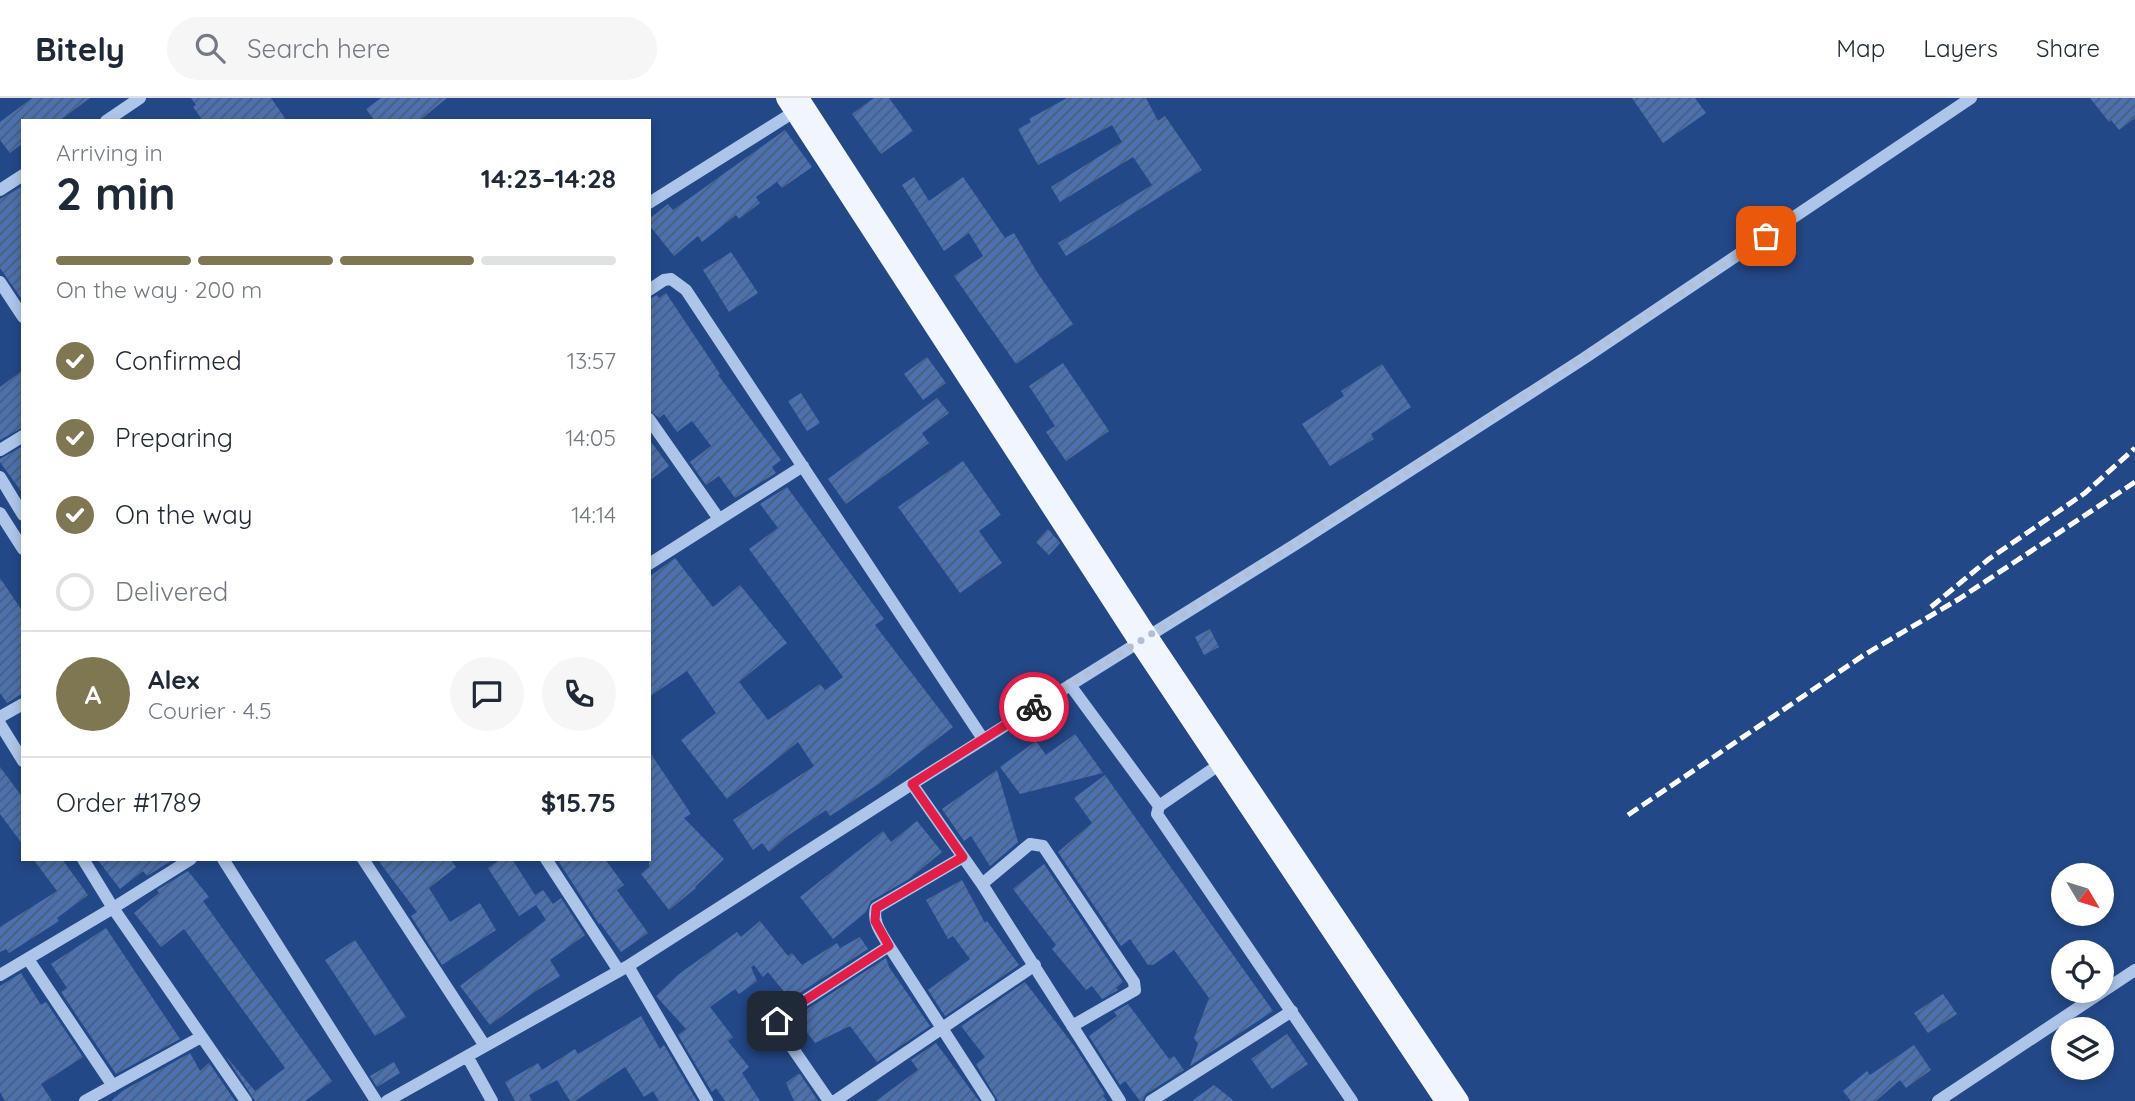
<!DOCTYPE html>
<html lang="en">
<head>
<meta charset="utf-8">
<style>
  body { margin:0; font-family:Quicksand,sans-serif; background:#f6f6f7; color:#1f2937; height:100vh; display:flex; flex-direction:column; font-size:26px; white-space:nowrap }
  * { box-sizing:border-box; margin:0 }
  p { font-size:23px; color:#747a83 }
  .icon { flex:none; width:38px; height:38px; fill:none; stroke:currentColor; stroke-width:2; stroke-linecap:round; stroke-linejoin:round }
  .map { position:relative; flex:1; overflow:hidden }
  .drawer { position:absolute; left:21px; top:21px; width:630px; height:742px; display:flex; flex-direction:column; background:#fff; border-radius:0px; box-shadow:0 4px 10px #0003 }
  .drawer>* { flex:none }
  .needle { width:46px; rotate:128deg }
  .fabs { position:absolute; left:2051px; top:765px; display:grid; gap:14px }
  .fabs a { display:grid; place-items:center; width:63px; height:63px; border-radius:50%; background:#fff; box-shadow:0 4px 10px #0003; font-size:35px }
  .pin { position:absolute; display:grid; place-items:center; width:60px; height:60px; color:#fff; margin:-30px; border-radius:14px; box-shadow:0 4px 10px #0006 }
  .courier { position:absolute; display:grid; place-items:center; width:70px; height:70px; margin:-35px; border:5px solid #e11d48; border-radius:50%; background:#fff; color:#222; box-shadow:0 2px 9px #0007 }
  .head em { font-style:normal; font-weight:700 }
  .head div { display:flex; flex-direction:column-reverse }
  .head { display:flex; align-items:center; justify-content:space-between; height:119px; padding:0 35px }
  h1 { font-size:46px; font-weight:700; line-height:52px }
  .bar { display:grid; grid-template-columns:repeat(4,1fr); gap:10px 7px; align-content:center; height:84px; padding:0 35px }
  .bar i { height:9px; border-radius:5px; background:#e0e1e3 }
  .bar .on { background:#7f7751 }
  .bar p { grid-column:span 4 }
  .line { display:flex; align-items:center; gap:18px; padding:0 35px; border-top:2px solid #e0e1e3 }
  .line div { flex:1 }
  .round { display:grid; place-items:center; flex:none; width:74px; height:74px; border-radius:37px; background:#f6f6f7 }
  ol { padding:0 35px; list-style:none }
  li { display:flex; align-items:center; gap:21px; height:77px }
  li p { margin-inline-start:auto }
  li .icon { padding:7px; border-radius:50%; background:#7f7751; color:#fff; stroke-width:4 }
  li:last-child { color:#747a83 }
  li i { width:38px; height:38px; border:4px solid #e0e1e3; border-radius:50% }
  header { display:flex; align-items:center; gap:42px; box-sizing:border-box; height:98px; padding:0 35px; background:#fff; border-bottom:2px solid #e0e1e3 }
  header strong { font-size:33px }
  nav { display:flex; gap:38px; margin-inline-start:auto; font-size:24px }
  .search { width:490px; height:63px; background:#f6f6f7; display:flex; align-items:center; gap:18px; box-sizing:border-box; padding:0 24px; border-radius:38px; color:#747a83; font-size:26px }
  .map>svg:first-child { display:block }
  .building { fill:url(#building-hatch) }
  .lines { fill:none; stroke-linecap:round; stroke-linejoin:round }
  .minor { stroke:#adc5e9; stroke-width:12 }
  .major { stroke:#f1f5fe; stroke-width:18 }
  .rail { stroke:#fff; stroke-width:5; stroke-dasharray:12 5; stroke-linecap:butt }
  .done { stroke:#b2bfd5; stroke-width:7; stroke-dasharray:0 12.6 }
  .route { stroke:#e11d48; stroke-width:9 }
</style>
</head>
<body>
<header>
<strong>Bitely</strong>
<div class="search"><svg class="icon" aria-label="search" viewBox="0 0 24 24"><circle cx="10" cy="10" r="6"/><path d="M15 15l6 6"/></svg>Search here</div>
<nav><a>Map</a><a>Layers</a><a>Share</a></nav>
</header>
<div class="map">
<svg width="2135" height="1003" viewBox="0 0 2135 1003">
  <defs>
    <pattern id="building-hatch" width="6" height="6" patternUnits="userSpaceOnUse" patternTransform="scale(1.75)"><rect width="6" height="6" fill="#4b71af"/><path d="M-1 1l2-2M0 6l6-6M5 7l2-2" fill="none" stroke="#4c5d79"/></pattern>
  </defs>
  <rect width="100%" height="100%" fill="#234887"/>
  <path class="building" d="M 32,0 L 90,0 L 59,23 L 23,23 L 23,45 L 10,55 L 0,42 L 0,24 Z
    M 191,0 L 271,0 L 287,23 L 203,23 L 193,9 L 196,7 Z
    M 381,0 L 447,0 L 419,23 L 375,23 L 366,11 Z
    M 874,0 L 889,0 L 913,33 L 881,56 L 852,16 Z
    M 1067,0 L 1146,0 L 1158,23 L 1165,18 L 1202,72 L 1066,158 L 1058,145 L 1152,87 L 1133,59 L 1060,104 L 1051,89 L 1122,44 L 1112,27 L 1038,67 L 1018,31 L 1031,24 L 1029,21 Z
    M 1632,0 L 1695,0 L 1706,15 L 1663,45 Z
    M 2090,0 L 2135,0 L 2135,20 L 2119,32 L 2111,22 L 2109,24 Z
    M 785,32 L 812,69 L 782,90 L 777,84 L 756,99 L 760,105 L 739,121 L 736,117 L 702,144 L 698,138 L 674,158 L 649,127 L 649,121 L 668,106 L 673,112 Z
    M 914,79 L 929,103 L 963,79 L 1005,140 L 1014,135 L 1037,174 L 1073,226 L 1016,266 L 954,178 L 983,158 L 969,135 L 944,153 L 902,87 Z
    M 23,88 L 23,203 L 0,170 L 0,101 Z
    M 731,154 L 758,195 L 729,214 L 703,172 Z
    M 666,195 L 720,276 L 718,277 L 781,362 L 772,369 L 776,375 L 735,400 L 719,378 L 706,387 L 690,364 L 711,348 L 692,323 L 677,334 L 664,316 L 659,320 L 649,312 L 649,201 L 657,197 L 659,200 Z
    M 927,259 L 946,285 L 923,302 L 904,276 Z
    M 1063,265 L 1109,333 L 1066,363 L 1046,334 L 1055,328 L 1029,288 Z
    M 1382,266 L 1411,309 L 1371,336 L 1374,341 L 1330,368 L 1302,326 L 1344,298 L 1341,293 Z
    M 23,272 L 23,329 L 0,342 L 0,289 Z
    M 801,295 L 820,325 L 807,333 L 788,303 Z
    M 937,300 L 949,315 L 922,335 L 929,345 L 846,406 L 828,381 Z
    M 649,341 L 669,368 L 649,383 Z
    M 23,348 L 23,396 L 0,364 L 0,361 Z
    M 963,363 L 1001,417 L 979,433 L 1002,465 L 960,495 L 898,409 Z
    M 787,389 L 884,521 L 875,527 L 953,629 L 880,685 L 830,718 L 826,712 L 786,739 L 769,754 L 762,745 L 753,752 L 733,722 L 814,668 L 798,644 L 727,701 L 681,642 L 716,615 L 687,573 L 649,599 L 649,479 L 675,460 L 713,509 L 740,487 L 787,545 L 739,584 L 768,622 L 820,586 L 825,592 L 843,579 L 749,451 L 778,430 L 760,406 Z
    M 1048,431 L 1060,445 L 1049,457 L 1036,444 Z
    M 0,480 L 23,514 L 23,595 L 7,605 L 0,595 Z
    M 1210,531 L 1219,549 L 1204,557 L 1195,539 Z
    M 1075,636 L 1103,675 L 1020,696 L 1000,669 L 1036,643 L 1046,657 Z
    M 649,653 L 691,716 L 684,720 L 724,761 L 695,789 L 696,790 L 669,812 L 641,776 L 649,769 Z
    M 0,669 L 23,700 L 23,747 L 0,716 Z
    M 997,672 L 1018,744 L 990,768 L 971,738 L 964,743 L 942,711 Z
    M 1105,677 L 1273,913 L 1190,968 L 1198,946 L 1194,940 L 1209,900 L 1174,852 L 1153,867 L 1148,867 L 1130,841 L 1121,848 L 1058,754 L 1092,725 L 1074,700 Z
    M 917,723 L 942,754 L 909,781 L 871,803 L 866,814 L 833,841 L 800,799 L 883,733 L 891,744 Z
    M 33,761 L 62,761 L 88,797 L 57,820 L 59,823 L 9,855 L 6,851 L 0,854 L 0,829 L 57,793 Z
    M 97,761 L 174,761 L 147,778 L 143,773 L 120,791 Z
    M 377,761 L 450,761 L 456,769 L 429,790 L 450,824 L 480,805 L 496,832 L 442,867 L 411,818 L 417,814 Z
    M 501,761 L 512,761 L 535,797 L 543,792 L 553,806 L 561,800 L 585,837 L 550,862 L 560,878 L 533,895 L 490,927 L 460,888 L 546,822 L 536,807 L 519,818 L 488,770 Z
    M 557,761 L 605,761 L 624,787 L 617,792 L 648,835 L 621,854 L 600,825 L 599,826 Z
    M 1044,766 L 1123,884 L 1116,890 L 1118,892 L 1102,901 L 1092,888 L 1086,892 L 1052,851 L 1056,847 L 1013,791 Z
    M 188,773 L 209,799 L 203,803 L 332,983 L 305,1003 L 255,1003 L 225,957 L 255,993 L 285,970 L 184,831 L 161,849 L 134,815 L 159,795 L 157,792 Z
    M 962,782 L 985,825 L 987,823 L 1019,867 L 945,918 L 928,892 L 970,861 L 953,838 L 948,841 L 926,802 Z
    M 760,823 L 788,858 L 792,855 L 802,867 L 837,845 L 840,850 L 860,839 L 868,851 L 790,901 L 768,874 L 763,879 L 754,867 L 751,869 L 757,883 L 739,896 L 735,891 L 710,909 L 733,939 L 728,943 L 749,969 L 742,975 L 760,1003 L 725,1003 L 716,990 L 712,994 L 678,937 L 686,931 L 656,898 L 679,876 L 737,834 L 741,839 Z
    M 106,830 L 180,941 L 116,976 L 61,894 L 67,890 L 51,866 Z
    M 355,842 L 406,919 L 375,938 L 325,862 Z
    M 886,860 L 889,869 L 930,928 L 877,964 L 850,928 L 815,945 L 795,919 Z
    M 21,875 L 41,907 L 46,904 L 83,959 L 41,986 L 52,1003 L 5,1003 L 0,994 L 0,888 Z
    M 1025,884 L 1075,949 L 1105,996 L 1103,998 L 1107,1003 L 998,1003 L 976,966 L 985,959 L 961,928 Z
    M 1943,896 L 1957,916 L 1928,935 L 1914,915 Z
    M 1128,906 L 1169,961 L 1174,958 L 1184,972 L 1146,996 L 1142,1003 L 1140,1003 L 1125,983 L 1120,987 L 1089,938 L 1117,918 L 1114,914 Z
    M 641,918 L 660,951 L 664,947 L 697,1003 L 659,1003 L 653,993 L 644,999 L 625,969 L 575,1003 L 570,1003 L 557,982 L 529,997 L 532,1003 L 515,1003 L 505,984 L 538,965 L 542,972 L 575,951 L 578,956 Z
    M 1287,936 L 1308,966 L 1272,991 L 1251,961 Z
    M 936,945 L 979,1003 L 876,1003 L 918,972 L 911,962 Z
    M 1914,947 L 1931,972 L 1906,990 L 1900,982 L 1876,1003 L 1851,1003 L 1843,993 L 1867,973 L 1870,977 Z
    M 190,955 L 200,973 L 209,965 L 235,1003 L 111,1003 L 124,992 Z
    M 394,964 L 400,975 L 377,989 L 370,978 Z
    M 798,976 L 800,976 L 818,1003 L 794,1003 L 786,985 Z
    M 1214,987 L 1234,1003 L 1192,1003 Z"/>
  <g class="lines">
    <path class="minor" d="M 106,23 L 140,0
      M 0,92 L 23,77
      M 649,105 L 794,14
      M 0,184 L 23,219
      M 649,192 L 664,182 L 671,181 L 686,192 L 983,641
      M 649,321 L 719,421
      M 0,352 L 23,338
      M 0,379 L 23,417
      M 0,415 L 23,451
      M 649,466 L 803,368
      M 1070,587 L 1159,708
      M 0,619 L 23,606
      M 0,626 L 23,663
      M 1226,662 L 1159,708 L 1157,716 L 1352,1003
      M 912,686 L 982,786 L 1120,1003
      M 963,759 L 876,810 C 872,824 882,836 889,848 L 989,1003
      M 83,761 L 113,810 L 246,1003
      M 223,761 L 376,1003
      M 363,761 L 485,948
      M 546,761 L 619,873
      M 982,786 L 1030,746 L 1043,748 L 1134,884 L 1135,892 L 1072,928
      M 28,861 L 113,988
      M 628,868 L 707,1003
      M 0,877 L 113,810 L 191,761
      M 467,958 L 492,1003
      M 85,1003 L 201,939
      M 387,1003 L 628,868 L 912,686 L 1296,446 L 1583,261 L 1971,0
      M 829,1003 L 778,929 L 779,919 L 889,848
      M 835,1003 L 1035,867
      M 1151,1003 L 1292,913
      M 1938,1003 L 2135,872"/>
    <path class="major" d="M 785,0 L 1138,544 L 1444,1003
      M 800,0 L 1148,537 L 1460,1003"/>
    <path class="rail" d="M 1931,509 L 1989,461 L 2085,395 L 2135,350
      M 1628,717 L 1864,557 L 1959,501 L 2135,384"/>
  </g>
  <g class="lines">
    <path class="done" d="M 1034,609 C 1281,456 1525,300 1766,138"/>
    <path class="route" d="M 777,923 L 779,919 L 889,848 L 875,823 L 876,810 L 963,759 L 912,686 L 1034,609"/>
  </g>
</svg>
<div class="fabs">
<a><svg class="needle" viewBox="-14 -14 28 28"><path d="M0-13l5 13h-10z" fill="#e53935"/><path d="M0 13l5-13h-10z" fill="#747a83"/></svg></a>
<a><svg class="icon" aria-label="locate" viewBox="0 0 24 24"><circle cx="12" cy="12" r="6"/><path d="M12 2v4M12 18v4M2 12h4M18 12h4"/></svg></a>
<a><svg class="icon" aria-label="layers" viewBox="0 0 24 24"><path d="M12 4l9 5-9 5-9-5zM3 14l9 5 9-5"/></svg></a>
</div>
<div class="pin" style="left:1766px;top:138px;background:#ea580c"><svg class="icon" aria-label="bag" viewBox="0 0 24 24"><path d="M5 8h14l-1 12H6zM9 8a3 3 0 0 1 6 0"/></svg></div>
<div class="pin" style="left:777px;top:923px;background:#1f2937"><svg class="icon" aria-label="home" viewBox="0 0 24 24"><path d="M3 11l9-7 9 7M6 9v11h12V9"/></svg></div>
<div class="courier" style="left:1034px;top:609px"><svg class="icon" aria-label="bike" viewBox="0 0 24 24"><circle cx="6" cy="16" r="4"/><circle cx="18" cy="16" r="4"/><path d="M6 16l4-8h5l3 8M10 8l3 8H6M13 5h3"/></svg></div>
<section class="drawer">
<div class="head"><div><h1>2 min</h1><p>Arriving in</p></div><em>14:23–14:28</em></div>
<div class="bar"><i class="on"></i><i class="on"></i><i class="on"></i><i></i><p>On the way · 200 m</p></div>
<ol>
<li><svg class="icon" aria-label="check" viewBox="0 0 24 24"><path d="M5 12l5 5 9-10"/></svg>Confirmed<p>13:57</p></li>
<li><svg class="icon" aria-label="check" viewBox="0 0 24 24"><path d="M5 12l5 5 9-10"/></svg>Preparing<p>14:05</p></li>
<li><svg class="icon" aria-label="check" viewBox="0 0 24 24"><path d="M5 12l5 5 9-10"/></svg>On the way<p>14:14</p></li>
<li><i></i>Delivered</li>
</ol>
<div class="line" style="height:126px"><b class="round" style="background:#7f7751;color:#fff">A</b><div><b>Alex</b><p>Courier · 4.5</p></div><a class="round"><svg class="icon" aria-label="chat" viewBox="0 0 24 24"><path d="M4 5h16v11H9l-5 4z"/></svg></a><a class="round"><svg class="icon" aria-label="phone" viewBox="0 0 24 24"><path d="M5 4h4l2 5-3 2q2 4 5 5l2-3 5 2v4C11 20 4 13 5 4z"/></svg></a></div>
<div class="line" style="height:91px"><div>Order #1789</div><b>$15.75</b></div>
</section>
</div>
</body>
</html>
